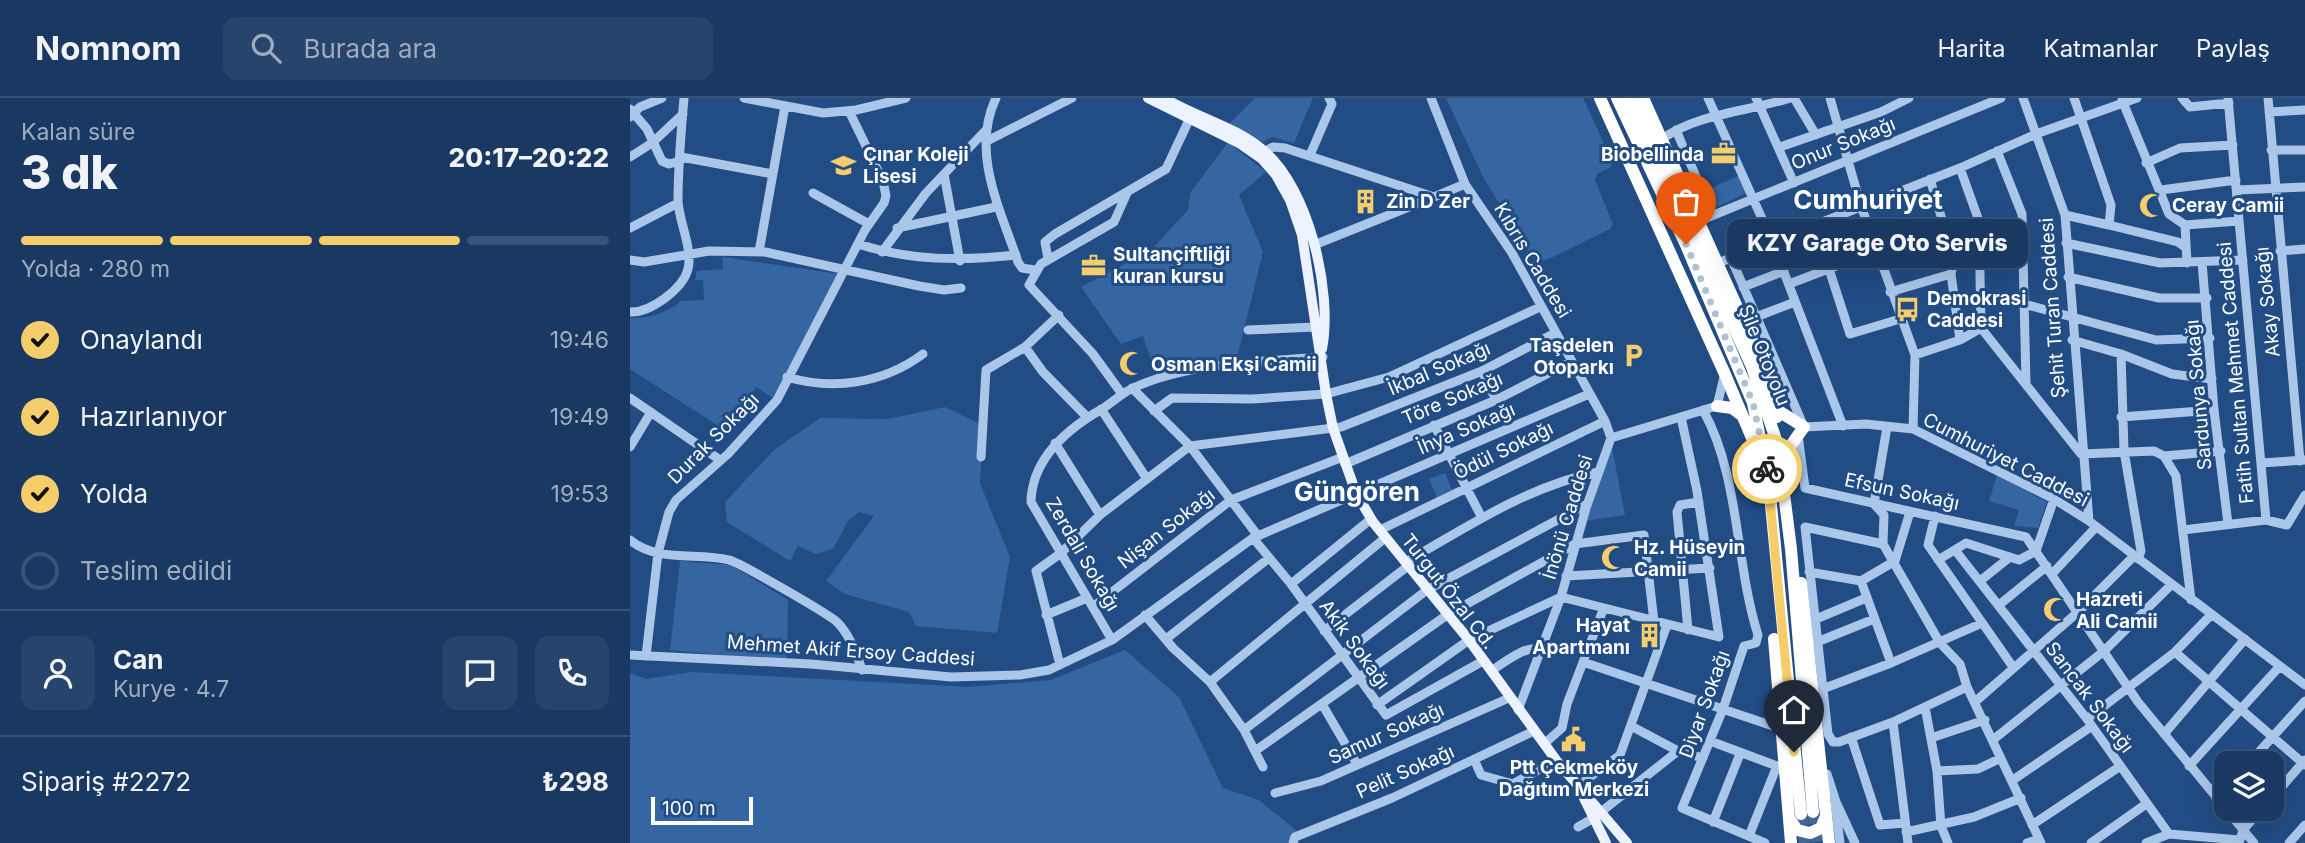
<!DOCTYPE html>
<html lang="tr">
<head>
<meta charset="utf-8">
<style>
  body { margin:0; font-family:Inter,sans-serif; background:#26446c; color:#f1f3f6; height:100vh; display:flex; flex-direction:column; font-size:26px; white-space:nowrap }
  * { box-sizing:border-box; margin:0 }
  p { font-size:23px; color:#9facbe }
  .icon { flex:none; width:38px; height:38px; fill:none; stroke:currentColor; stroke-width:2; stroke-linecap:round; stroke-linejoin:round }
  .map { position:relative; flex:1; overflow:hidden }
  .panel { display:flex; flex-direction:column; background:#193963; width:630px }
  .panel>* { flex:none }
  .tools { position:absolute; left:1584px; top:653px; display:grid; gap:14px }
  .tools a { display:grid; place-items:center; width:70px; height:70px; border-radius:14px; background:#193963; box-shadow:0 7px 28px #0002,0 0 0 2px #375378; font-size:35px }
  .scale { position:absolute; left:21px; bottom:18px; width:102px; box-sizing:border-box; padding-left:7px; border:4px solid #fff; border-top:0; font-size:19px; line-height:24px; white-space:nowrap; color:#fff; -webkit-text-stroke:5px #214c84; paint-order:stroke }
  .pin { position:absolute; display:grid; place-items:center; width:60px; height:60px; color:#fff; margin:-72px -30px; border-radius:50% 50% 50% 0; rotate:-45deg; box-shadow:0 0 7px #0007 }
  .pin .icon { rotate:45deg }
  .courier { position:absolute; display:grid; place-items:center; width:70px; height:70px; margin:-35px; border:5px solid #f5ce6b; border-radius:50%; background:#fff; color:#222; box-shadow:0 2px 9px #0007 }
  .bubble { position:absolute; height:49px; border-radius:14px; background:#193963; box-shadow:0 7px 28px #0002,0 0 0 2px #375378; font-size:23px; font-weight:800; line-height:49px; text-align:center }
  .overview em { font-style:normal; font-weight:800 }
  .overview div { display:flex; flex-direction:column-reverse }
  .overview { display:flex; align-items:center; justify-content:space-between; height:119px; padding:0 21px }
  h1 { font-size:46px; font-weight:800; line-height:52px }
  .bar { display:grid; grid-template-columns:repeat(4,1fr); gap:10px 7px; align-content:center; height:84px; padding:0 21px }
  .bar i { height:9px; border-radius:5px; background:#375378 }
  .bar .on { background:#f5ce6b }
  .bar p { grid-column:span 4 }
  .line { display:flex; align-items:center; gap:18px; padding:0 21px; border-top:2px solid #375378 }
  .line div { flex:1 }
  .round { display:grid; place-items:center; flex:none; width:74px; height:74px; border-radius:14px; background:#26446c }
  ol { padding:0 21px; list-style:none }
  li { display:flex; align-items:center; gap:21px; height:77px }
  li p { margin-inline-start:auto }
  li .icon { padding:7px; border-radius:50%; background:#f5ce6b; color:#111; stroke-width:4 }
  li:last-child { color:#9facbe }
  li i { width:38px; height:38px; border:4px solid #375378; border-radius:50% }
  header { display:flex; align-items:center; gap:42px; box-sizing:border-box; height:98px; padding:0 35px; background:#193963; border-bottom:2px solid #375378 }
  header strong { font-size:33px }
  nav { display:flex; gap:38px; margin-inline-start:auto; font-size:24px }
  .search { width:490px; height:63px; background:#26446c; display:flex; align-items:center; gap:18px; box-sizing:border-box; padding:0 24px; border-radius:14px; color:#9facbe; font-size:26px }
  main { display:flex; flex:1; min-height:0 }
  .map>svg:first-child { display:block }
  .green { fill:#3566a1 }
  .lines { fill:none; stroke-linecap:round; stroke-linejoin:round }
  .highway-tunnel { stroke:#426796; stroke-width:12; stroke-dasharray:12 6; stroke-linecap:butt }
  .minor { stroke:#aac6e9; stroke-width:9 }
  .major { stroke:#edf3fe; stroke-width:10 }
  .highway { stroke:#fff; stroke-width:12 }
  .done { stroke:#b1c0d4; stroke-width:7; stroke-dasharray:0 12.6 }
  .route { stroke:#f5ce6b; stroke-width:9 }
  .labels { text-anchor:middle; stroke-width:6; stroke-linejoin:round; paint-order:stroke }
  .street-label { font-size:19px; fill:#fff; stroke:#214c84 }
  .poi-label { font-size:19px; font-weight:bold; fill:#fff; stroke:#214c84; text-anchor:start }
  .district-label { font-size:26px; font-weight:bold; fill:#fff; stroke:#214c84 }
</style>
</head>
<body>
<header>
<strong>Nomnom</strong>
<div class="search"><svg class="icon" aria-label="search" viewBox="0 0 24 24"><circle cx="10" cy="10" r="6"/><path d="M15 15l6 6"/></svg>Burada ara</div>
<nav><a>Harita</a><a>Katmanlar</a><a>Paylaş</a></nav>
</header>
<main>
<section class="panel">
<div class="overview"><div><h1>3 dk</h1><p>Kalan süre</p></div><em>20:17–20:22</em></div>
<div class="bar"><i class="on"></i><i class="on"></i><i class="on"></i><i></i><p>Yolda · 280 m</p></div>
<ol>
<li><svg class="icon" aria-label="check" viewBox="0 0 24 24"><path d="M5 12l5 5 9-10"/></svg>Onaylandı<p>19:46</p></li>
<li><svg class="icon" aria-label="check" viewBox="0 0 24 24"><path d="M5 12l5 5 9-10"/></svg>Hazırlanıyor<p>19:49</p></li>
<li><svg class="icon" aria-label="check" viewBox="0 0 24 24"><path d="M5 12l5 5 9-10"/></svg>Yolda<p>19:53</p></li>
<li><i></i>Teslim edildi</li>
</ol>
<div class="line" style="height:126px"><a class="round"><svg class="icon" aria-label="person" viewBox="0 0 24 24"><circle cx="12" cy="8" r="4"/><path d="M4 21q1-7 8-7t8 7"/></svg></a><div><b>Can</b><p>Kurye · 4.7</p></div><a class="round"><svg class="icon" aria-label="chat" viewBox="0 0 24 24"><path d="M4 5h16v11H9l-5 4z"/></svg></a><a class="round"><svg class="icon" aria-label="phone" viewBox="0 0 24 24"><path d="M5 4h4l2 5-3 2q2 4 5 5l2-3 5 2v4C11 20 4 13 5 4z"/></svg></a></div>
<div class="line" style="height:91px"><div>Sipariş #2272</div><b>₺298</b></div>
</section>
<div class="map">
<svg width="1675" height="745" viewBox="0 0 1675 745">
  <rect width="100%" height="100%" fill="#214c84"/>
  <path class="green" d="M 625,0 L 683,0 L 664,45 L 642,39 L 633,44 L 599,26 Z
    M 816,0 L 953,0 L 982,63 L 981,69 L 967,76 L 965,82 L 983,126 L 980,131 L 921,160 L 912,163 L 903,160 L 854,81 Z
    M 598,44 L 636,74 L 609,97 L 633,154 L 607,260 L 526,277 L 513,238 L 491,246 L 451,189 L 521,152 L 558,112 L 560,95 Z
    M 1110,77 L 1118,94 L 1085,110 L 1077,92 Z
    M 93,159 L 209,176 L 143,300 L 126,289 L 96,333 L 0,271 L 0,220 C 17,221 38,215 51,203 L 74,202 L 73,182 L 65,182 L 67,173 L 93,171 Z
    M 315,309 L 354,328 L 350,385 L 380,459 L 367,535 L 286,528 L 279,514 L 215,496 L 196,483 L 244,418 L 229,414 L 218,423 L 203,451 L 186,456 L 168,448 L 160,463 L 97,424 L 95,404 L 144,352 L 190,320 L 257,321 Z
    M 982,349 L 995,417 L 955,423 Z
    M 815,375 L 822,392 L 807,399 L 799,381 Z
    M 1367,377 L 1417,404 L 1408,430 L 1384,428 L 1389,412 L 1359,403 Z
    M 50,463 L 101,467 L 158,502 L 157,563 L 40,552 Z
    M 495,552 L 549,599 L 593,690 L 629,702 L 673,738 L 657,745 L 0,745 L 0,575 L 16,581 L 61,574 L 338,589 L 421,582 Z"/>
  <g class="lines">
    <path class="highway-tunnel" d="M 1183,714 L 1188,745
      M 1171,716 L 1175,745"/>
    <path class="minor" d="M 114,0 L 193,15 L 226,12 L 276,0
      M 366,0 C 340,54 371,113 388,164 L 392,170 L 405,172
      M 801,0 L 835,86 L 882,155 L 975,323 L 981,340
      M 1078,0 L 1142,143 L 1213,328
      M 1126,0 L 1164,85
      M 1164,0 L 1186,37
      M 1200,0 L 1231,108 L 1285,257 L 1283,331
      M 1393,0 L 1435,117 L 1459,423
      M 1552,0 L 1560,9 L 1599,5
      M 1598,0 L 1636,422
      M 1638,0 L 1670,363
      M 1492,2 L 1539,116 L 1555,127 L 1609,123
      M 0,11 L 17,31 L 32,63 L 39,66 L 50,63
      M 1639,14 L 1675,12
      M 0,19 L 10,9 L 32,0
      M 1046,32 L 1082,116
      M 1032,41 C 1069,15 1117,14 1160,0
      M 357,43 L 442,0
      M 1150,49 L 1251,14 L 1279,0
      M 1641,52 L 1675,52
      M 635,53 L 643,49 L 655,50 L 804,99 L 835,86
      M 1367,53 L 1392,116 L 1396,284
      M 680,57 L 702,6 L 699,0
      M 0,59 L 22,45 L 53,16
      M 51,59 L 143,76
      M 1516,65 L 1550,50 L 1603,47
      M 1330,70 L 1349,123 L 1351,230
      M 314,76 L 330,163
      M 1300,81 L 1324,162 L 1321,176 L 1330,242
      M 1531,92 L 1606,82
      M 1607,92 L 1675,89
      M 183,95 L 239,126
      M 1435,117 L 1479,127 L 1481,107 L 1444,0
      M 1069,123 L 1371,0
      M 1479,127 L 1548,144 L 1555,149
      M 1555,127 L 1557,165
      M 0,130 L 48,105
      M 267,130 L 366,109
      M 1436,145 L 1530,165 L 1613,162
      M 228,146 C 281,163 331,163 386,157
      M 684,147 L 804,99
      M 1650,153 L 1675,151
      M 129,154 L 155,8
      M 252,154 L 296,95 L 357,31
      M 1101,160 L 1174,329 L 1236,326 L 1283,331 L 1424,401 L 1459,423 L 1675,587
      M 418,161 L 415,144 L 425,136 L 536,71 L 559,22
      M 0,162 L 14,164 L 79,153 L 135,154 L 289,188 L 314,192 L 331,190
      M 1572,164 L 1584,312 L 1598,426
      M 1088,165 L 1330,70 L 1406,36 L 1507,0
      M 1199,171 L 1220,236 L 1270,221
      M 1438,179 L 1529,200 L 1577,200
      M 1159,186 L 1248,152
      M 1113,189 L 1154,173
      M 1260,194 L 1321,176
      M 1394,206 L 1526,242 L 1580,240
      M 0,214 C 20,215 53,191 58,171 C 63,151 49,124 48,103 C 48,69 51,34 54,0
      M 1126,219 L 1165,204
      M 618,232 L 686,229
      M 1442,242 L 1491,256 L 1542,276 L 1582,281
      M 395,249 L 413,274 L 456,318
      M 1491,256 L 1494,353 L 1511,453 L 1508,461
      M 1285,257 L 1330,242 L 1351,230 L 1451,356 L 1524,353 L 1534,358 L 1546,378 L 1561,502
      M 852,273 L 866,302
      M 157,279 C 204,293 254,285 293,256
      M 502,290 L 560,348 L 628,438
      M 492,296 L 463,256 L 399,187 L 411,166 L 484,124 L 497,95
      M 0,300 L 90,362
      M 471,311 L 517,381
      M 1073,312 C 1110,378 1105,465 1128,537 L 1126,545 L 1114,548 L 1093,611 L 1052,710 L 1135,745
      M 524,313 L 542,300 L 622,301 L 696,296 L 759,279 L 910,209
      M 1491,319 L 1584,312
      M 804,327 L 852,420
      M 1257,329 L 1244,406 L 1254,417 L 1253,446 L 1310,545 L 1330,566 L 1337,589 L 1411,745
      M 1168,337 L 1175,390 L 1396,439 L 1508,604 L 1624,745
      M 425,345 L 470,417
      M 0,349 L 21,314
      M 1534,358 L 1591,353
      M 351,359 L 356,272 L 395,249 L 429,217
      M 1631,365 L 1675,362
      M 715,366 L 866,302 L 942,263
      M 1305,418 L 1298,447 L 1383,569
      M 750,432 L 975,323
      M 1553,432 L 1636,422 L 1657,427 L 1675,397
      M 623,440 L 661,486 L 756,617 L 853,563
      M 0,442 C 28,465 67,454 99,462 C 109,464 200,517 207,524 C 219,536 227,556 232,572
      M 1253,446 L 1175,429 L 1198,636 L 1203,644 L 1209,644 L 1263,624 L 1337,589
      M 1325,452 L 1457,621 L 1539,736
      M 1406,453 L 1424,401
      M 1308,462 L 1336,445 L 1389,462 L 1406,453
      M 1265,463 L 1280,414
      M 776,464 C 837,429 898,388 968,374
      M 1179,474 L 1231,483
      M 1422,476 L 1466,429
      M 936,478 L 1080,470
      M 1350,483 L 1380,459
      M 661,486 L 741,421
      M 1369,507 L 1417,468
      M 464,508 L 601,402 L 713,359
      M 416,517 L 457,500
      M 515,517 L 543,550 L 580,584 L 614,632 L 633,669
      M 1186,521 L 1236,500
      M 1058,532 L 1047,414 L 1050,407 L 1069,404
      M 694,533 L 778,468
      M 536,541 L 639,460
      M 482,542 L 401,404 C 402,360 437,331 472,311 C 483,304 492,295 503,290 C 560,264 631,264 693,259
      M 1187,544 L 1244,521
      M 1545,554 L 1675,667
      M 0,557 L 181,566 L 321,579 L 390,577 L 419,572 L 482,542 L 623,440 L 959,296
      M 16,558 L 28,455 L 39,414 L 46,402 L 98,356 L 147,302 L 235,132 L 254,105 L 256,98 L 253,83 L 219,13
      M 953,564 L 1146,629
      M 1261,565 L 1231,483 L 1265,463
      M 430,567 L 406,473 L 431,455 L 470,417 L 560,348 L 711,329 L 852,273 L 925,235
      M 861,573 C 875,564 895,547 912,551
      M 580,584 L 755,440
      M 1195,590 L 1261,565 L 1350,526
      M 1346,603 L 1448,514 L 1504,458
      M 692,606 L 727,666
      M 747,607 L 839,542 L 931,499 L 1089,539 L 1067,393 L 1051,319
      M 1295,609 L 1307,673 L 1311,728 L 1318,745
      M 888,612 L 931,499 L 956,410 L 981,340 L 1087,308 L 1094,279
      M 1457,621 L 1545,554 L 1581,517
      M 1263,624 L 1278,745
      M 1001,628 L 1048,653
      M 614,632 L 797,492 L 957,406
      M 1534,636 L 1615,541
      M 1221,639 L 1250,727 L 1275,725
      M 1301,640 L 1355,622
      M 1364,641 L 1474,553 L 1541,487
      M 1080,643 L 1147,668 L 1119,738
      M 914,646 L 932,630 L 937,606 L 973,512
      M 625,653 L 817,517 L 945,446 L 1014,437 L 1024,524
      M 844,661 L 851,677 L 883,686 L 926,662
      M 1619,665 L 1675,603
      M 1559,668 L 1650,568
      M 1307,673 L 1348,671 L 1371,660
      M 1197,676 L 1206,704 L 1225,745
      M 1383,682 L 1462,628
      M 948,688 L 990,657 L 1037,527
      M 645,695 L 691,683 L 879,600
      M 1642,700 L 1675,662
      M 1586,701 L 1596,690
      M 1205,705 L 1210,745
      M 1083,724 L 1110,656
      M 1402,727 L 1489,669
      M 948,729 L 962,721 L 1048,653 L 1073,660
      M 1276,734 L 1344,719 L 1391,700
      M 1539,736 L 1610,742 L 1613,732 L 1632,710
      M 663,745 L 665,739 L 762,700 L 904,633
      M 1397,745 L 1409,741
      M 1461,745 L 1516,706
      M 1516,745 L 1539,736
      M 1659,745 L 1675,727"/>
    <path class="major" d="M 518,0 L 609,45 L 632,61 L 646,77 L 660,102 L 672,137 L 696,296 L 703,330 L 726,395 L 743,424 L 839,542 L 926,662 L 997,745
      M 534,0 C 565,19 604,28 633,52 C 679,90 703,194 692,251
      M 952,696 L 976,745"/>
    <path class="highway" d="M 970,0 L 1094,274 L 1130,359
      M 987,0 L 1056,147 L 1123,305 L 1139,386 L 1171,716
      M 1000,0 L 1122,269 L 1148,348 L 1161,451 L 1183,714
      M 1013,0 L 1133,267 L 1147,319
      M 1087,308 L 1102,310 L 1110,316
      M 1144,310 L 1174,329 L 1159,350 L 1155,370
      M 1171,485 L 1199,745
      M 1144,541 L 1161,745
      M 1159,720 L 1167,732 L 1180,735 L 1191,730 L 1196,718"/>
  </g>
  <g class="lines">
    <path class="done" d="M 1056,146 L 1123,305 L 1137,371"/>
    <path class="route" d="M 1137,371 L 1164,654"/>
  </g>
  <defs>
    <symbol id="office-bare" viewBox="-9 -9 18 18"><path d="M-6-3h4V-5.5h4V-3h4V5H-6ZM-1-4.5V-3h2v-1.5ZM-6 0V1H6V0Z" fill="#f5ce6b" stroke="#214c84" stroke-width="2.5" paint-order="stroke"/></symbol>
    <symbol id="school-bare" viewBox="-9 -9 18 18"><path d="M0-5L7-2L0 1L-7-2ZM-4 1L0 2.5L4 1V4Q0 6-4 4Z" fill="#f5ce6b" stroke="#214c84" stroke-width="2.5" paint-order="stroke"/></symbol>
    <symbol id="building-bare" viewBox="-9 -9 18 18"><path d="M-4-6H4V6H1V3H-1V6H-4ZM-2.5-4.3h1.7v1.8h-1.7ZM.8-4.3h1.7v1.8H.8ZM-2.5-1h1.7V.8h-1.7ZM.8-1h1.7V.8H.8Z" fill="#f5ce6b" stroke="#214c84" stroke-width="2.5" paint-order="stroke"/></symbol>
    <symbol id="mosque-bare" viewBox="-9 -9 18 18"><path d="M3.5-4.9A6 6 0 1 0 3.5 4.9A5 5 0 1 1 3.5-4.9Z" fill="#f5ce6b" stroke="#214c84" stroke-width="2.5" paint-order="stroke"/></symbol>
    <symbol id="bus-bare" viewBox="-9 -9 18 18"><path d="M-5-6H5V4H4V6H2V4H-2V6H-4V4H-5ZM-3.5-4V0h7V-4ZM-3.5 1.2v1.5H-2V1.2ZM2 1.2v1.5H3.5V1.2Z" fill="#f5ce6b" stroke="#214c84" stroke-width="2.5" paint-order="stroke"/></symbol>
    <symbol id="parking-bare" viewBox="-9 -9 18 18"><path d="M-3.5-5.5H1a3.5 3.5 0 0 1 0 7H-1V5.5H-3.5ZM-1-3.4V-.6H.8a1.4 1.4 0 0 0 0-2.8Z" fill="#f5ce6b" stroke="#214c84" stroke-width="2.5" paint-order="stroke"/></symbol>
    <symbol id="civic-bare" viewBox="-9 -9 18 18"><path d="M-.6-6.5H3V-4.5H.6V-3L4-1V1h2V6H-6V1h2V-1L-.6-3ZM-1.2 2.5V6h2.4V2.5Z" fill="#f5ce6b" stroke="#214c84" stroke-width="2.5" paint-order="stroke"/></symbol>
  </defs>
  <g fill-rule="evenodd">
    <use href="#office-bare" x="1076" y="38" width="35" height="35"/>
    <use href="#school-bare" x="196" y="50" width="35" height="35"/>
    <use href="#building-bare" x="718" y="86" width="35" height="35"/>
    <use href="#mosque-bare" x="1504" y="90" width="35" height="35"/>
    <use href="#office-bare" x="446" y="150" width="35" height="35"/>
    <use href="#bus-bare" x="1260" y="194" width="35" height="35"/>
    <use href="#parking-bare" x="986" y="240" width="35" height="35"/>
    <use href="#mosque-bare" x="484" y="248" width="35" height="35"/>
    <use href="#mosque-bare" x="966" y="442" width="35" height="35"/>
    <use href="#mosque-bare" x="1408" y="494" width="35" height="35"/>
    <use href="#building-bare" x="1002" y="520" width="35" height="35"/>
    <use href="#civic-bare" x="926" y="624" width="35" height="35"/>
  </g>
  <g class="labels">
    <g class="street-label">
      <text transform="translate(1213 45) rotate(-22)" y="7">Onur Sokağı</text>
      <text transform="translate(903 162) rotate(59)" y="7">Kıbrıs Caddesi</text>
      <text transform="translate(1637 204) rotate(-96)" y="7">Akay Sokağı</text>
      <text transform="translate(1422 210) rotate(-94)" y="7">Şehit Turan Caddesi</text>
      <text transform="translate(1135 257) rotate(68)" y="7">Şile Otoyolu</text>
      <text transform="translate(809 270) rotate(-23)" y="7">İkbal Sokağı</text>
      <text transform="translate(1605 275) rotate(-95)" y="7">Fatih Sultan Mehmet Caddesi</text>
      <text transform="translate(1568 297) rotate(-95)" y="7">Sardunya Sokağı</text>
      <text transform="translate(822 300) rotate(-23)" y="7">Töre Sokağı</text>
      <text transform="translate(836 330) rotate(-23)" y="7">İhya Sokağı</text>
      <text transform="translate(83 340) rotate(-45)" y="7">Durak Sokağı</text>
      <text transform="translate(873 352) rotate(-26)" y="7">Ödül Sokağı</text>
      <text transform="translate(1376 361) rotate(27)" y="7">Cumhuriyet Caddesi</text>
      <text transform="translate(1272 393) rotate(12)" y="7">Efsun Sokağı</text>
      <text transform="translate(937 419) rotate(-73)" y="7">İnönü Caddesi</text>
      <text transform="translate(536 430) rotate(-38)" y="7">Nişan Sokağı</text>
      <text transform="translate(453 456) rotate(60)" y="7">Zerdali Sokağı</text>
      <text transform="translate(819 493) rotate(52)" y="7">Turgut Özal Cd.</text>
      <text transform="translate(725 546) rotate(54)" y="7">Akik Sokağı</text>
      <text transform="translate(221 552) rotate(4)" y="7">Mehmet Akif Ersoy Caddesi</text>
      <text transform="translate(1460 599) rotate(53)" y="7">Sancak Sokağı</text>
      <text transform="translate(1074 606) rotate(-70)" y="7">Diyar Sokağı</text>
      <text transform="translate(756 635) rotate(-24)" y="7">Samur Sokağı</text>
      <text transform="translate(775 673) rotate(-24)" y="7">Pelit Sokağı</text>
    </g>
    <g class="poi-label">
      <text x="233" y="63">Çınar Koleji<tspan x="233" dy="22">Lisesi</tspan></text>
      <text x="1074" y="63" text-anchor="end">Biobellinda</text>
      <text x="756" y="110">Zin D Zer</text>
      <text x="1542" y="114">Ceray Camii</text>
      <text x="483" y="163">Sultançiftliği<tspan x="483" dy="22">kuran kursu</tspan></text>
      <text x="1297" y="207">Demokrasi<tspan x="1297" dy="22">Caddesi</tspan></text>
      <text x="984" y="254" text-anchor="end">Taşdelen<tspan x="984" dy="22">Otoparkı</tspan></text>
      <text x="521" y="273">Osman Ekşi Camii</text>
      <text x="1004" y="456">Hz. Hüseyin<tspan x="1004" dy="22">Camii</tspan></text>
      <text x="1446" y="508">Hazreti<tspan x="1446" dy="22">Ali Camii</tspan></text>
      <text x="1000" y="534" text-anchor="end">Hayat<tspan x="1000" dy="22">Apartmanı</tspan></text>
      <text x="944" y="676" text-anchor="middle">Ptt Çekmeköy<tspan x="944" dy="22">Dağıtım Merkezi</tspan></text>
    </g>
    <g class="district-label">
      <text x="1238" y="111">Cumhuriyet</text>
      <text x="727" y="403">Güngören</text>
    </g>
  </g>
</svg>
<div class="tools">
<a><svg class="icon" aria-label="layers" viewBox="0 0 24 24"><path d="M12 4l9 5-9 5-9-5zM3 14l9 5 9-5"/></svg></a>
</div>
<div class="scale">100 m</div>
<div class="pin" style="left:1056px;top:146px;background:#ea580c"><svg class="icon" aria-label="bag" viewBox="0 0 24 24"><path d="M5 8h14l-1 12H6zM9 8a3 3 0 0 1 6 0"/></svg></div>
<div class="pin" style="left:1164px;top:654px;background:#1f2937"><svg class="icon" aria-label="home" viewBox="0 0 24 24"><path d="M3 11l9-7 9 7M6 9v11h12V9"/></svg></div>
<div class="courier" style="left:1137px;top:371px"><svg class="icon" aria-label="bike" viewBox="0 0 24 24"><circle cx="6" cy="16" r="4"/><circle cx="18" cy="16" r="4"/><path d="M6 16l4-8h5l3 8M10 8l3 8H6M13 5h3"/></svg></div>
<div class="bubble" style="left:1097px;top:121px;width:301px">KZY Garage Oto Servis</div>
</div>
</main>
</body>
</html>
